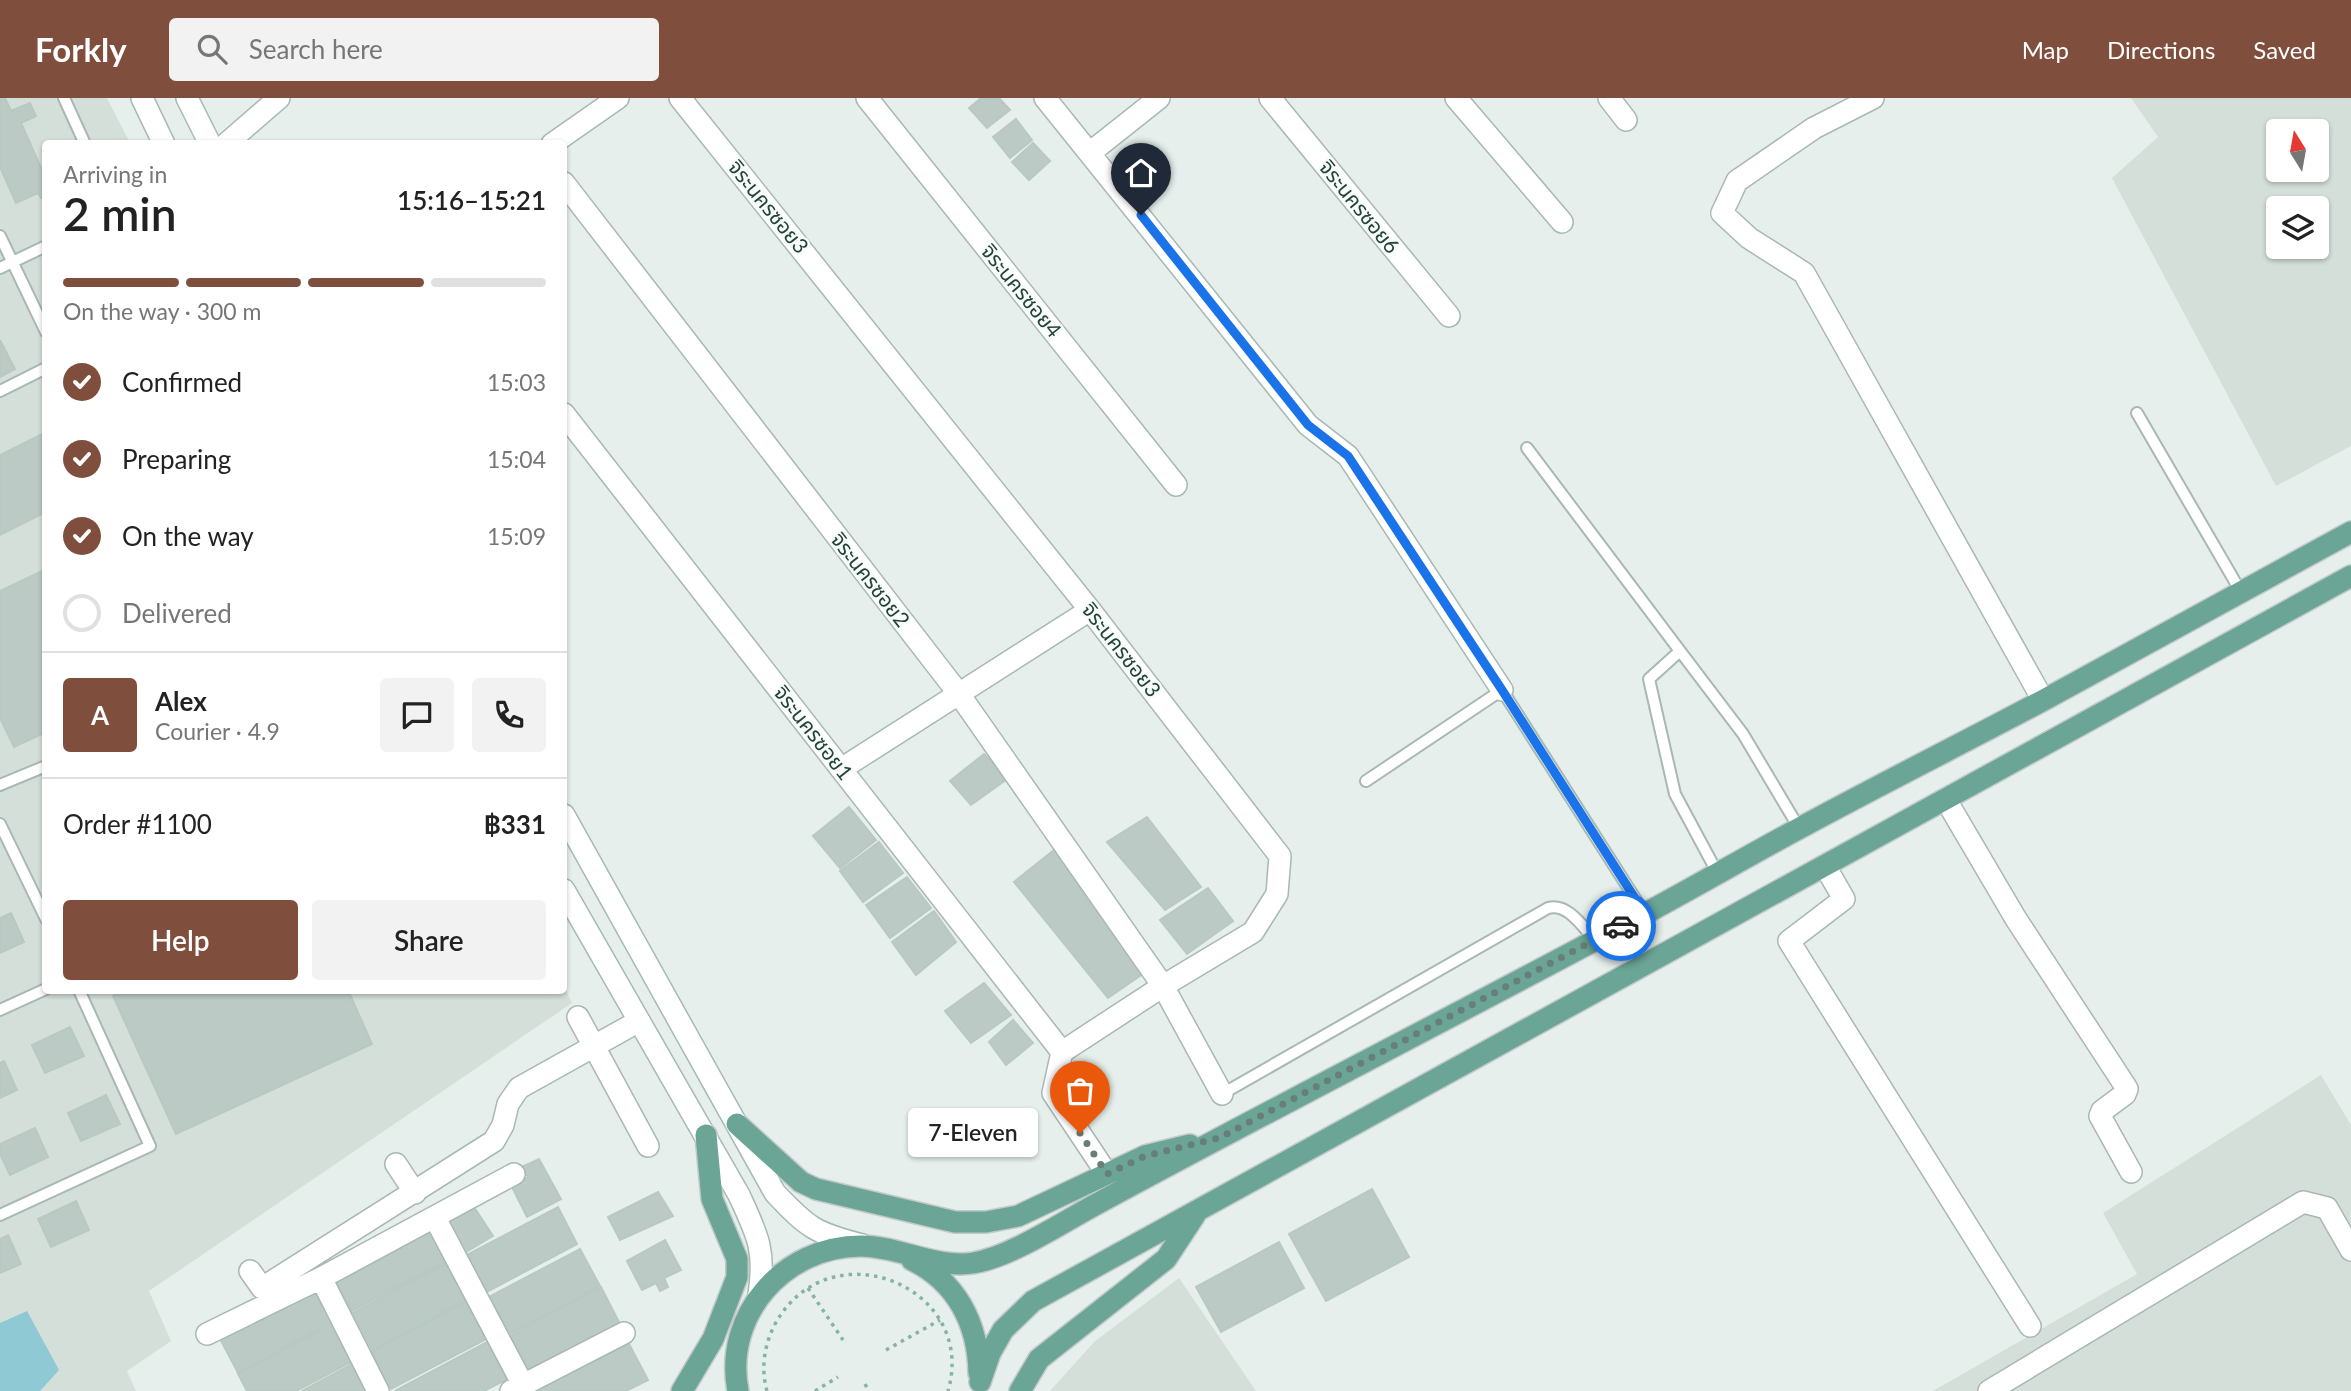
<!DOCTYPE html>
<html lang="en">
<head>
<meta charset="utf-8">
<style>
  body { margin:0; font-family:Lato,"Noto Sans Thai",sans-serif; background:#f2f2f2; color:#222; height:100vh; display:flex; flex-direction:column; font-size:26px; white-space:nowrap }
  * { box-sizing:border-box; margin:0 }
  p { font-size:23px; color:#767676 }
  .icon { flex:none; width:38px; height:38px; fill:none; stroke:currentColor; stroke-width:2; stroke-linecap:round; stroke-linejoin:round }
  .map { position:relative; flex:1; overflow:hidden }
  .details { position:absolute; left:42px; top:42px; width:525px; height:854px; display:flex; flex-direction:column; background:#fff; border-radius:7px; box-shadow:0 2px 5px #0004 }
  .details>* { flex:none }
  .needle { width:46px; rotate:349deg }
  .tools { position:absolute; left:2266px; top:21px; display:grid; gap:14px }
  .tools a { display:grid; place-items:center; width:63px; height:63px; border-radius:7px; background:#fff; box-shadow:0 2px 5px #0004; font-size:35px }
  .pin { position:absolute; display:grid; place-items:center; width:60px; height:60px; color:#fff; margin:-72px -30px; border-radius:50% 50% 50% 0; rotate:-45deg; box-shadow:0 0 7px #0007 }
  .pin .icon { rotate:45deg }
  .courier { position:absolute; display:grid; place-items:center; width:70px; height:70px; margin:-35px; border:5px solid #1a73e8; border-radius:50%; background:#fff; color:#222; box-shadow:0 2px 9px #0007 }
  .bubble { position:absolute; height:49px; border-radius:7px; background:#fff; box-shadow:0 2px 5px #0004; font-size:23px; font-weight:600; line-height:49px; text-align:center }
  .summary em { font-style:normal; font-weight:600 }
  .summary div { display:flex; flex-direction:column-reverse }
  .summary { display:flex; align-items:center; justify-content:space-between; height:119px; padding:0 21px }
  h1 { font-size:46px; font-weight:600; line-height:52px }
  .bar { display:grid; grid-template-columns:repeat(4,1fr); gap:10px 7px; align-content:center; height:84px; padding:0 21px }
  .bar i { height:9px; border-radius:5px; background:#e0e0e0 }
  .bar .active { background:#804e3d }
  .bar p { grid-column:span 4 }
  .line { display:flex; align-items:center; gap:18px; padding:0 21px; border-top:2px solid #e0e0e0 }
  .line div { flex:1 }
  .round { display:grid; place-items:center; flex:none; width:74px; height:74px; border-radius:7px; background:#f2f2f2 }
  ol { padding:0 21px; list-style:none }
  li { display:flex; align-items:center; gap:21px; height:77px }
  li p { margin-inline-start:auto }
  li .icon { padding:7px; border-radius:50%; background:#804e3d; color:#fff; stroke-width:4 }
  li:last-child { color:#767676 }
  li i { width:38px; height:38px; border:4px solid #e0e0e0; border-radius:50% }
  .action { display:flex; gap:14px; margin-top:auto; padding:14px 21px }
  .action a { flex:1; height:80px; border-radius:7px; background:#804e3d; color:#fff; font-size:28px; font-weight:600; line-height:80px; text-align:center }
  .action a+a { background:#f2f2f2; color:#222 }
  header { display:flex; align-items:center; gap:42px; box-sizing:border-box; height:98px; padding:0 35px; background:#804e3d; color:#fff }
  header strong { font-size:33px }
  nav { display:flex; gap:38px; margin-inline-start:auto; font-size:24px }
  .search { width:490px; height:63px; background:#f2f2f2; display:flex; align-items:center; gap:18px; box-sizing:border-box; padding:0 24px; border-radius:7px; color:#767676; font-size:26px }
  .map>svg:first-child { display:block }
  .built { fill:#d4dfda; fill-rule:evenodd }
  .water { fill:#8ec9d4 }
  .building { fill:#bbcac4; stroke:#b8c9c2; stroke-width:2 }
  .lines { fill:none; stroke-linecap:round; stroke-linejoin:round }
  .lane-casing { stroke:#a8b8b2; stroke-width:14 }
  .street-casing { stroke:#a8b8b2; stroke-width:24 }
  .secondary-casing { stroke:#a4bbb3; stroke-width:24 }
  .primary-casing { stroke:#c2cac8; stroke-width:24 }
  .path { stroke:#86b3a5; stroke-width:3.5; stroke-dasharray:3.5 5; stroke-linecap:butt }
  .lane { stroke:#fff; stroke-width:10 }
  .street { stroke:#fff; stroke-width:21 }
  .secondary { stroke:#fff; stroke-width:21 }
  .primary { stroke:#6aa596; stroke-width:21 }
  .done { stroke:#687f78; stroke-width:7; stroke-dasharray:0 12.6 }
  .route { stroke:#1a73e8; stroke-width:9 }
  .labels { text-anchor:middle; stroke-width:5; stroke-linejoin:round; paint-order:stroke }
  .street-label { font-size:21px; fill:#24423a; stroke:#f7fbf9 }
</style>
</head>
<body>
<header>
<strong>Forkly</strong>
<div class="search"><svg class="icon" aria-label="search" viewBox="0 0 24 24"><circle cx="10" cy="10" r="6"/><path d="M15 15l6 6"/></svg>Search here</div>
<nav><a>Map</a><a>Directions</a><a>Saved</a></nav>
</header>
<div class="map">
<svg width="2351" height="1293" viewBox="0 0 2351 1293">
  <rect width="100%" height="100%" fill="#e6efeb"/>
  <path class="built" d="M 0,0 L 107,0 L 130,45 L 46,46 L 46,892 L 564,892 L 564,888 L 572,905 L 149,1193 L 171,1243 L 127,1273 L 136,1293 L 0,1293 Z
    M 2131,0 L 2351,0 L 2351,348 L 2276,388 L 2112,80 L 2158,39 ZM 2317,33 L 2317,72 L 2278,72 L 2278,33 ZM 2317,110 L 2317,149 L 2278,149 L 2278,110 Z
    M 2321,977 L 2351,1027 L 2351,1293 L 1933,1293 L 2137,1176 L 2103,1115 Z
    M 1179,1180 L 1256,1293 L 1050,1293 L 1094,1244 Z"/>
  <path class="water" d="M 27,1213 L 59,1272 L 40,1293 L 0,1293 L 0,1225 Z"/>
  <path class="building" d="M 0,0 L 5,0 L 11,13 L 30,5 L 36,18 L 21,25 L 46,81 L 46,98 L 41,100 L 38,95 L 16,105 L 0,69 Z
    M 981,0 L 999,0 L 1010,12 L 987,30 L 969,10 Z
    M 1016,21 L 1032,42 L 1010,60 L 993,39 Z
    M 1033,45 L 1050,63 L 1029,82 L 1012,64 Z
    M 0,242 L 15,271 L 0,279 Z
    M 46,334 L 46,414 L 0,437 L 0,357 Z
    M 46,471 L 46,634 L 14,649 L 0,620 L 0,493 Z
    M 984,656 L 1007,681 L 971,707 L 950,683 Z
    M 849,709 L 876,742 L 840,770 L 813,738 Z
    M 1147,719 L 1201,789 L 1165,812 L 1107,744 Z
    M 879,744 L 903,775 L 863,804 L 840,773 Z
    M 1059,748 L 1147,873 L 1108,900 L 1014,784 Z
    M 907,779 L 931,810 L 890,840 L 866,807 Z
    M 1208,790 L 1233,823 L 1187,856 L 1160,822 Z
    M 934,813 L 956,844 L 916,877 L 892,844 Z
    M 11,815 L 24,844 L 0,855 L 0,820 Z
    M 984,885 L 1011,917 L 971,945 L 945,913 Z
    M 124,892 L 348,892 L 372,946 L 176,1036 L 113,898 Z
    M 1013,922 L 1033,945 L 1006,967 L 989,944 Z
    M 70,929 L 84,958 L 45,975 L 32,947 Z
    M 4,963 L 17,992 L 0,1000 L 0,965 Z
    M 106,997 L 120,1026 L 81,1043 L 68,1015 Z
    M 35,1030 L 48,1059 L 10,1077 L 0,1056 L 0,1046 Z
    M 539,1061 L 561,1101 L 527,1119 L 512,1089 L 528,1079 L 522,1069 Z
    M 1372,1091 L 1409,1159 L 1326,1203 L 1289,1136 Z
    M 658,1094 L 673,1118 L 620,1142 L 608,1119 Z
    M 76,1103 L 89,1132 L 51,1149 L 38,1121 Z
    M 472,1106 L 493,1138 L 464,1155 L 445,1120 Z
    M 558,1109 L 577,1146 L 483,1196 L 463,1159 Z
    M 427,1126 L 447,1163 L 352,1213 L 332,1176 Z
    M 8,1137 L 21,1166 L 0,1175 L 0,1141 Z
    M 665,1142 L 681,1172 L 664,1180 L 668,1189 L 660,1193 L 656,1185 L 642,1192 L 627,1163 Z
    M 1279,1144 L 1304,1190 L 1221,1234 L 1196,1189 Z
    M 580,1151 L 600,1188 L 505,1238 L 485,1201 Z
    M 447,1165 L 467,1202 L 372,1252 L 353,1215 Z
    M 313,1187 L 332,1224 L 238,1275 L 218,1237 Z
    M 601,1189 L 620,1226 L 525,1277 L 506,1240 Z
    M 466,1204 L 486,1241 L 391,1291 L 372,1254 Z
    M 333,1226 L 353,1263 L 296,1293 L 247,1293 L 238,1276 Z
    M 487,1244 L 507,1281 L 484,1293 L 395,1293 Z
    M 628,1244 L 648,1282 L 626,1293 L 532,1293 Z
    M 356,1264 L 371,1293 L 302,1293 Z"/>
  <g class="lines">
    <defs>
      <path id="lane" d="M 64,0 L 85,46
        M 0,138 L 46,234
        M 0,170 L 46,148
        M 0,293 L 46,270
        M 2137,315 L 2241,494
        M 1527,350 L 1680,553
        M 1366,683 L 1502,592 L 1645,816
        M 0,687 L 46,668
        M 0,726 L 46,821
        M 1718,776 L 1675,696 L 1649,581 L 1680,553 L 1743,636 L 1799,730
        M 0,912 L 46,891
        M 1222,996 L 1548,810 C 1568,805 1582,828 1595,842
        M 0,1117 L 150,1048 L 79,892"/>
      <path id="street" d="M 680,0 L 1090,512 L 1280,758 L 1277,796 L 1253,834 L 1163,888 L 1062,954 L 1053,995 L 1107,1076
        M 867,0 L 1176,387
        M 1045,0 L 1308,327 L 1348,358 L 1502,592
        M 1270,0 L 1449,218
        M 1456,0 L 1562,124
        M 1609,0 L 1626,22
        M 1873,0 L 1814,30 L 1737,83 L 1722,115 L 1749,140 L 1804,175 L 2043,602
        M 226,46 L 279,0
        M 552,46 L 618,0
        M 1091,54 L 1159,0
        M 564,85 L 959,596 L 1163,888 L 1222,996
        M 564,316 L 1062,954
        M 841,671 L 1090,512
        M 1946,702 L 2016,821 L 2124,986 L 2127,991 L 2125,996 L 2102,1013 L 2100,1018 L 2131,1074
        M 1825,768 L 1844,801 L 1789,843 L 2030,1228
        M 578,919 L 648,1048
        M 396,1066 L 415,1095
        M 435,1120 L 523,1287 L 511,1293
        M 250,1173 L 262,1190 L 494,1043 L 503,1027 L 508,1006 L 519,990 L 639,923
        M 321,1180 L 378,1293
        M 207,1236 L 321,1180 L 514,1076
        M 523,1287 L 624,1235
        M 1989,1293 L 2303,1104 L 2327,1110 L 2351,1152"/>
      <path id="secondary" d="M 142,0 L 164,46
        M 187,0 L 210,46
        M 564,717 L 775,1095 C 808,1130 815,1135 862,1147
        M 564,792 L 739,1097 C 757,1136 766,1152 759,1196"/>
      <path id="primary" d="M 737,1026 L 801,1084 L 816,1091 L 955,1124 L 986,1124 L 1018,1118 L 1145,1058 L 1190,1047
        M 912,1162 C 957,1184 978,1226 979,1275
        M 980,1284 L 990,1255 L 1003,1232 L 1033,1203 L 2351,478
        M 682,1293 L 713,1241 L 737,1179 L 737,1161 L 712,1101 L 706,1037
        M 738,1293 C 723,1217 784,1148 861,1148 C 898,1148 936,1171 973,1165 C 1010,1159 1060,1126 1093,1108 C 1277,1008 1464,913 1648,814 C 1698,787 1748,758 1798,731 C 1879,687 1961,646 2042,603 C 2146,547 2248,490 2351,434
        M 1020,1293 L 1039,1261 L 1166,1161 L 1195,1117"/>
    </defs>
    <use href="#lane" class="lane-casing"/>
    <use href="#street" class="street-casing"/>
    <use href="#secondary" class="secondary-casing"/>
    <use href="#primary" class="primary-casing"/>
    <path class="path" d="M 808,1190 L 843,1242
      M 886,1252 L 940,1222
      M 865,1286 L 869,1293
      M 767,1293 C 760,1269 765,1242 778,1221 C 834,1130 978,1190 948,1293
      M 815,1293 L 838,1279"/>
    <use href="#lane" class="lane"/>
    <use href="#street" class="street"/>
    <use href="#secondary" class="secondary"/>
    <use href="#primary" class="primary"/>
  </g>
  <g class="lines">
    <path class="done" d="M 1080,1035 L 1107,1076 L 1145,1058 L 1219,1040 L 1621,828"/>
    <path class="route" d="M 1141,117 L 1308,327 L 1348,358 L 1502,592 L 1645,816 L 1621,828"/>
  </g>
  <g class="labels">
    <g class="street-label">
      <text transform="translate(768 109) rotate(51)" y="7">จิระนครซอย3</text>
      <text transform="translate(1359 109) rotate(51)" y="7">จิระนครซอย6</text>
      <text transform="translate(1021 193) rotate(51)" y="7">จิระนครซอย4</text>
      <text transform="translate(870 482) rotate(52)" y="7">จิระนครซอย2</text>
      <text transform="translate(1121 552) rotate(52)" y="7">จิระนครซอย3</text>
      <text transform="translate(813 635) rotate(52)" y="7">จิระนครซอย1</text>
    </g>
  </g>
</svg>
<div class="tools">
<a><svg class="needle" viewBox="-14 -14 28 28"><path d="M0-13l5 13h-10z" fill="#e53935"/><path d="M0 13l5-13h-10z" fill="#767676"/></svg></a>
<a><svg class="icon" aria-label="layers" viewBox="0 0 24 24"><path d="M12 4l9 5-9 5-9-5zM3 14l9 5 9-5"/></svg></a>
</div>
<div class="pin" style="left:1080px;top:1035px;background:#ea580c"><svg class="icon" aria-label="bag" viewBox="0 0 24 24"><path d="M5 8h14l-1 12H6zM9 8a3 3 0 0 1 6 0"/></svg></div>
<div class="pin" style="left:1141px;top:117px;background:#1f2937"><svg class="icon" aria-label="home" viewBox="0 0 24 24"><path d="M3 11l9-7 9 7M6 9v11h12V9"/></svg></div>
<div class="courier" style="left:1621px;top:828px"><svg class="icon" aria-label="car" viewBox="0 0 24 24"><path d="M5 17H2v-5l4-1 3-4h7l3 4 3 1v5h-3M9 17h6M6 11h13"/><circle cx="7" cy="17" r="2"/><circle cx="17" cy="17" r="2"/></svg></div>
<div class="bubble" style="left:908px;top:1010px;width:130px">7-Eleven</div>
<section class="details">
<div class="summary"><div><h1>2 min</h1><p>Arriving in</p></div><em>15:16–15:21</em></div>
<div class="bar"><i class="active"></i><i class="active"></i><i class="active"></i><i></i><p>On the way · 300 m</p></div>
<ol>
<li><svg class="icon" aria-label="check" viewBox="0 0 24 24"><path d="M5 12l5 5 9-10"/></svg>Confirmed<p>15:03</p></li>
<li><svg class="icon" aria-label="check" viewBox="0 0 24 24"><path d="M5 12l5 5 9-10"/></svg>Preparing<p>15:04</p></li>
<li><svg class="icon" aria-label="check" viewBox="0 0 24 24"><path d="M5 12l5 5 9-10"/></svg>On the way<p>15:09</p></li>
<li><i></i>Delivered</li>
</ol>
<div class="line" style="height:126px"><b class="round" style="background:#804e3d;color:#fff">A</b><div><b>Alex</b><p>Courier · 4.9</p></div><a class="round"><svg class="icon" aria-label="chat" viewBox="0 0 24 24"><path d="M4 5h16v11H9l-5 4z"/></svg></a><a class="round"><svg class="icon" aria-label="phone" viewBox="0 0 24 24"><path d="M5 4h4l2 5-3 2q2 4 5 5l2-3 5 2v4C11 20 4 13 5 4z"/></svg></a></div>
<div class="line" style="height:91px"><div>Order #1100</div><b>฿331</b></div>
<div class="action"><a>Help</a><a>Share</a></div>
</section>
</div>
</body>
</html>
